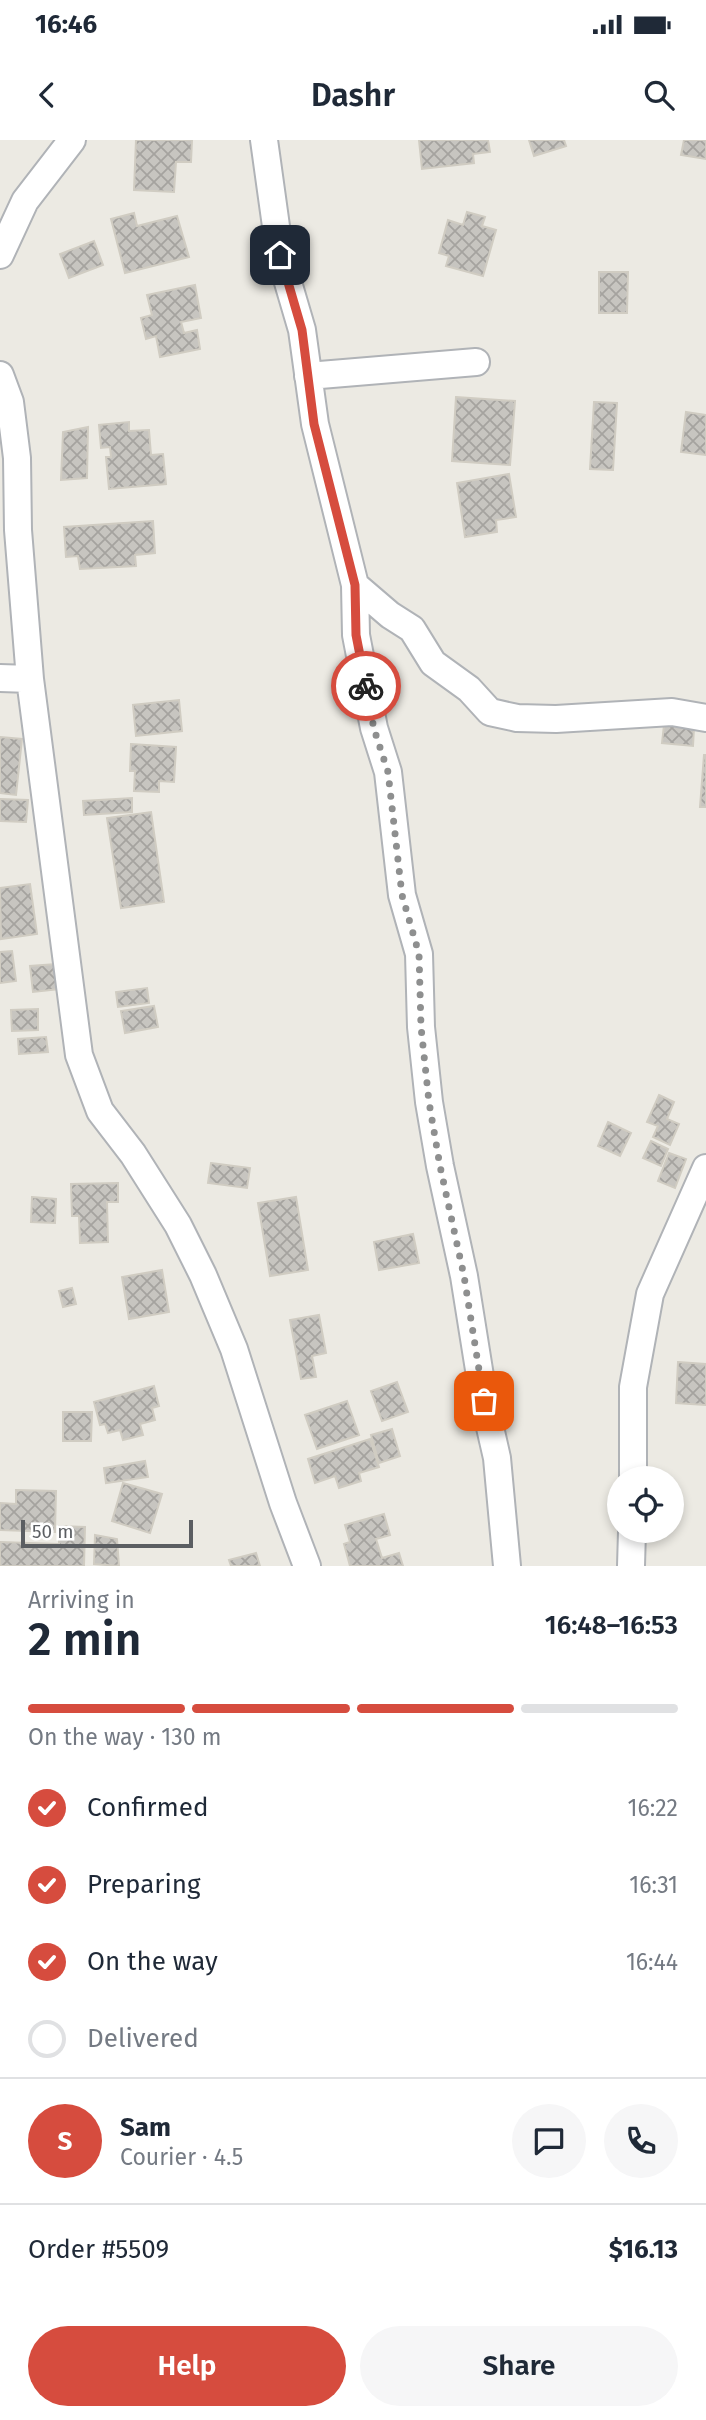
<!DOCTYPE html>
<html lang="en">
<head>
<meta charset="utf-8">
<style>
  body { margin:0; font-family:"Fira Sans",sans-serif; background:#f6f6f7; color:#1f2937; height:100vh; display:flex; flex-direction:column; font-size:26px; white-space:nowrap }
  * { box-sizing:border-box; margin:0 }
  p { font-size:23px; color:#747a83 }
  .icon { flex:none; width:38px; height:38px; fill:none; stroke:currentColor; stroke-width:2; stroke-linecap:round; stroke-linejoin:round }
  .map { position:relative; height:1426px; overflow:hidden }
  .panel { display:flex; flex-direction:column; background:#fff; flex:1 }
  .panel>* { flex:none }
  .fabs { position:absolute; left:607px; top:1326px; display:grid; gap:14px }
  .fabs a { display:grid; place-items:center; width:77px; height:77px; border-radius:50%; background:#fff; box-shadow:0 4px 10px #0003; font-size:35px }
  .scale { position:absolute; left:21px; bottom:18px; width:172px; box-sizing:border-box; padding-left:7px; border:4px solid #5b5e62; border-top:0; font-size:19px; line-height:24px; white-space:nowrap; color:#5b5e62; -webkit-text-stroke:5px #fff; paint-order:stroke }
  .pin { position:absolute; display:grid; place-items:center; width:60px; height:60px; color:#fff; margin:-30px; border-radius:14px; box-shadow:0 4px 10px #0006 }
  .courier { position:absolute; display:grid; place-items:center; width:70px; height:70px; margin:-35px; border:5px solid #d64c3e; border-radius:50%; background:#fff; color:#222; box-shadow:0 2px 9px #0007 }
  .overview em { font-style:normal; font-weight:600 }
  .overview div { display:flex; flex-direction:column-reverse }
  .overview { display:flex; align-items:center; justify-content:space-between; height:119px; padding:0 28px }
  h1 { font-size:46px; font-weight:600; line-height:52px }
  .bar { display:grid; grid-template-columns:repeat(4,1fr); gap:10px 7px; align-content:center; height:84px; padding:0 28px }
  .bar i { height:9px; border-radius:5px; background:#e0e1e3 }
  .bar .active { background:#d64c3e }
  .bar p { grid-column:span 4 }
  .line { display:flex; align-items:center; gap:18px; padding:0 28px; border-top:2px solid #e0e1e3 }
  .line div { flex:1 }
  .round { display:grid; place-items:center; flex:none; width:74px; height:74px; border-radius:37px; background:#f6f6f7 }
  ol { padding:0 28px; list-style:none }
  li { display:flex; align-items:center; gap:21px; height:77px }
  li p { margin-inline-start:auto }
  li .icon { padding:7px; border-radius:50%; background:#d64c3e; color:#fff; stroke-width:4 }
  li:last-child { color:#747a83 }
  li i { width:38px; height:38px; border:4px solid #e0e1e3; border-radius:50% }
  .button { display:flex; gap:14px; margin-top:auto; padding:14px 28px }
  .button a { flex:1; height:80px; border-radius:42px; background:#d64c3e; color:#fff; font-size:28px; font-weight:600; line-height:80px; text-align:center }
  .button a+a { background:#f6f6f7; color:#1f2937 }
  .status { display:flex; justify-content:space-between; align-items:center; height:49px; padding:0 35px; background:#fff; direction:ltr }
  .status svg { height:19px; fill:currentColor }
  header { display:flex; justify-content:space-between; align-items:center; height:91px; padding:0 28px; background:#fff; font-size:32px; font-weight:600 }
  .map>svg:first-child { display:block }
  .building { fill:url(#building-cross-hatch); stroke:#d0ccc2; stroke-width:2 }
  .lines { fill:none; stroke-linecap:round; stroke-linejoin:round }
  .minor-casing { stroke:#b0b3b7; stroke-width:30 }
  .minor { stroke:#fff; stroke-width:26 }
  .done { stroke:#8e8f8f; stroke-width:7; stroke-dasharray:0 12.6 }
  .route { stroke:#d64c3e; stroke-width:9 }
</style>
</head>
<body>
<div class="status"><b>16:46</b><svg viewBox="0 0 49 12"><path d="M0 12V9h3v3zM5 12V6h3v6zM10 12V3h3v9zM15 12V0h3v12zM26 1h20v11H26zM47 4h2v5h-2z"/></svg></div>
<header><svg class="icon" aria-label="back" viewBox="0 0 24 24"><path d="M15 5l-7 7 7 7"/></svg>Dashr<svg class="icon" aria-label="search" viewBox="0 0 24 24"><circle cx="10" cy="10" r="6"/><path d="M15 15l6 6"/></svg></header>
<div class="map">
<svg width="706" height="1426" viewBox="0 0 706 1426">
  <defs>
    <pattern id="building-cross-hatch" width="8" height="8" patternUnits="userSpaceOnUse" patternTransform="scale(1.75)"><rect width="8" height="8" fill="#c7c5c0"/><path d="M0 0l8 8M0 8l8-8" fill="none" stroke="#a5a39f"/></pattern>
  </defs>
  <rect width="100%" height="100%" fill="#eceae3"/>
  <path class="building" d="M 136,0 L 192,0 L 191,22 L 176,22 L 174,52 L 134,50 Z
    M 419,0 L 488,0 L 490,12 L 473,14 L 474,23 L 422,29 Z
    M 529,0 L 564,0 L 566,6 L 534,16 Z
    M 684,0 L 706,0 L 706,19 L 681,15 Z
    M 467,72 L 485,77 L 482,86 L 496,90 L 483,136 L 446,126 L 449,116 L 439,113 L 448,80 L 463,85 Z
    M 134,73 L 137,86 L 177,76 L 189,117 L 125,133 L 111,79 Z
    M 94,101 L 103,125 L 69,138 L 60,114 Z
    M 599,132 L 628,132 L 627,173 L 599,173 Z
    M 195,145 L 201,178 L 181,182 L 184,193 L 197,190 L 200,209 L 160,217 L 156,196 L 146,199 L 141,178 L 152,175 L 147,155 Z
    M 456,257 L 515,261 L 510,325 L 452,321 Z
    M 594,262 L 617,263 L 613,330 L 590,329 Z
    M 686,272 L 706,275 L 706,315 L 681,312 Z
    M 129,282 L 129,291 L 149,290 L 151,315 L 163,314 L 166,344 L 109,349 L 106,317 L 111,317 L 110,307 L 101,308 L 99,285 Z
    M 88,287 L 87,338 L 61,340 L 63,292 Z
    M 509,334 L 516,377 L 496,380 L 497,392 L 465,397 L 457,343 Z
    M 153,381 L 155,413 L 135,415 L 136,426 L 80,429 L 78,416 L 66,417 L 64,387 Z
    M 179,560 L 182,591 L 136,596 L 133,565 Z
    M 664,585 L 694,588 L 693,606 L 662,603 Z
    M 0,597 L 22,599 L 16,655 L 0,653 Z
    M 131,604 L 176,607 L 174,642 L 159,641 L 159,652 L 134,651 L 135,631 L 130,631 Z
    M 704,615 L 706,615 L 706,667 L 700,667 Z
    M 132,658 L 132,672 L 84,675 L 83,661 Z
    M 0,659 L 28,660 L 26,682 L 0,681 Z
    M 151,672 L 164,762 L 121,768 L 107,678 Z
    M 30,744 L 37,794 L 1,799 L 0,748 Z
    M 12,811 L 16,841 L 0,843 L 0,812 Z
    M 56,824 L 59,849 L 33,852 L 30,826 Z
    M 147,848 L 149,863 L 118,867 L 116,852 Z
    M 154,866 L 158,887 L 125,893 L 121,871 Z
    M 38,869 L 38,890 L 12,891 L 11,870 Z
    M 46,897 L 48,912 L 19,914 L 18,899 Z
    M 659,955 L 674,962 L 667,979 L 679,984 L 670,1005 L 653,997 L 658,986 L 647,982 Z
    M 608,982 L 631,993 L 620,1016 L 598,1006 Z
    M 651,1001 L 668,1009 L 661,1026 L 643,1018 Z
    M 669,1013 L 686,1019 L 675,1048 L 658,1041 Z
    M 211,1023 L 250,1028 L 247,1048 L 208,1043 Z
    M 118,1043 L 118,1062 L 107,1062 L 108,1102 L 80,1103 L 79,1076 L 72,1076 L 71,1044 Z
    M 32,1057 L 56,1059 L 55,1083 L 31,1082 Z
    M 296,1057 L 308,1130 L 270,1136 L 258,1063 Z
    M 413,1094 L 419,1123 L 379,1130 L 374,1102 Z
    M 162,1130 L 169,1172 L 129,1179 L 122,1137 Z
    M 72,1148 L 76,1164 L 63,1167 L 59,1151 Z
    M 319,1175 L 326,1213 L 312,1216 L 316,1237 L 301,1239 L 290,1180 Z
    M 678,1222 L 706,1224 L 706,1265 L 676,1263 Z
    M 397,1242 L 408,1272 L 382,1281 L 371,1251 Z
    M 154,1246 L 159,1266 L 152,1268 L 155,1280 L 140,1284 L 143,1295 L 123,1300 L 120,1290 L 108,1293 L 105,1284 L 100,1285 L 94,1262 Z
    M 347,1261 L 359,1295 L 317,1309 L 305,1275 Z
    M 63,1272 L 92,1272 L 91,1301 L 63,1301 Z
    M 392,1289 L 400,1316 L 379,1323 L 371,1295 Z
    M 370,1299 L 379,1327 L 359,1333 L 361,1341 L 339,1348 L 335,1336 L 315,1343 L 308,1319 Z
    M 145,1321 L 148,1337 L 106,1343 L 104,1328 Z
    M 123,1343 L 162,1354 L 150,1393 L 112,1381 Z
    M 16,1350 L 56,1351 L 55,1392 L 0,1390 L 0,1363 L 16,1364 Z
    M 384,1374 L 390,1395 L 376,1399 L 382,1418 L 399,1413 L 403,1426 L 350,1426 L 344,1404 L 350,1402 L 345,1385 Z
    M 59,1386 L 85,1387 L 84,1426 L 0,1426 L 0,1402 L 59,1404 Z
    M 95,1395 L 117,1399 L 119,1426 L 94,1424 Z
    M 256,1413 L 260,1426 L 231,1426 L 229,1420 Z"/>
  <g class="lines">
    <defs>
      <path id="minor" d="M 264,0 L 280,115 L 302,190 L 315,284 L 355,445 L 356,495 L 374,588 L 388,632 L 402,755 L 419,814 L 421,887 L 429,962 L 440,1026 L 464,1136 L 484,1261 L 497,1318 L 507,1426
        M 0,115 L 25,61 L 72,0
        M 0,235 L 10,262 L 17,318 L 18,390 L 30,539 L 79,915 L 100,971 L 133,1014 L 178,1085 L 203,1135 L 234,1209 L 283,1363 L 307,1426
        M 308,236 L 476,222
        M 355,445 L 390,475 L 412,489 L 433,523 L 469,549 L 490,572 L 517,578 L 556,579 L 672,572 L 706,578
        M 0,538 L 30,539
        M 633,1339 L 633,1247 L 650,1154 L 706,1028
        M 631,1426 L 632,1391"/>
    </defs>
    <use href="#minor" class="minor-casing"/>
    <use href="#minor" class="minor"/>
  </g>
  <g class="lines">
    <path class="done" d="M 366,546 L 374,589 L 388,632 L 402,755 L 419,814 L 421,887 L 429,962 L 440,1026 L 464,1136 L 484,1261"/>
    <path class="route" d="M 280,115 L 302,190 L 314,284 L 355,445 L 356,495 L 366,546"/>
  </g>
</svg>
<div class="fabs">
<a><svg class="icon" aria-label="locate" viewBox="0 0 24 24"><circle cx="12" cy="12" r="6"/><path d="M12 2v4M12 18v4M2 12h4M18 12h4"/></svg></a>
</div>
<div class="scale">50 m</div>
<div class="pin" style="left:484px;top:1261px;background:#ea580c"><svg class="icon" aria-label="bag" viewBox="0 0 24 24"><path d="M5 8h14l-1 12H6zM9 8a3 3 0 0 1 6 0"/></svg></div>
<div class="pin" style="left:280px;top:115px;background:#1f2937"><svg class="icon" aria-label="home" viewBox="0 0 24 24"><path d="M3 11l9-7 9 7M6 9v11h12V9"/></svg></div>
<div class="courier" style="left:366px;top:546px"><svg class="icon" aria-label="bike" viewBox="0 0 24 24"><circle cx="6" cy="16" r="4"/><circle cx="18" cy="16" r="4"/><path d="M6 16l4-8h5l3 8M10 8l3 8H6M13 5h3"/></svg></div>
</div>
<section class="panel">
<div class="overview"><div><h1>2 min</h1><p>Arriving in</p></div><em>16:48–16:53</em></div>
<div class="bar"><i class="active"></i><i class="active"></i><i class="active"></i><i></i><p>On the way · 130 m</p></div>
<ol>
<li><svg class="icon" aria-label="check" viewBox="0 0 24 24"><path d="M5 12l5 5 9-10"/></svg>Confirmed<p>16:22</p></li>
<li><svg class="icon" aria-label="check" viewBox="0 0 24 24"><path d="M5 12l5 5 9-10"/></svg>Preparing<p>16:31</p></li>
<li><svg class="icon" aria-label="check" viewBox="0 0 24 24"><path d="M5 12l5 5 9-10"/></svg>On the way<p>16:44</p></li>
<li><i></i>Delivered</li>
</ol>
<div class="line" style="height:126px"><b class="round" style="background:#d64c3e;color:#fff">S</b><div><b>Sam</b><p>Courier · 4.5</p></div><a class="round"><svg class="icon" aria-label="chat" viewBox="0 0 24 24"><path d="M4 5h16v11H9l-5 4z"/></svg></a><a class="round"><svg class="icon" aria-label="phone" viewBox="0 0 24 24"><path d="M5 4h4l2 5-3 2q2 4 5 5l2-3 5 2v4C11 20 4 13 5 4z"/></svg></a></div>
<div class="line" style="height:91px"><div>Order #5509</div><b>$16.13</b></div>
<div class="button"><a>Help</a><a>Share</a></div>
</section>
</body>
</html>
